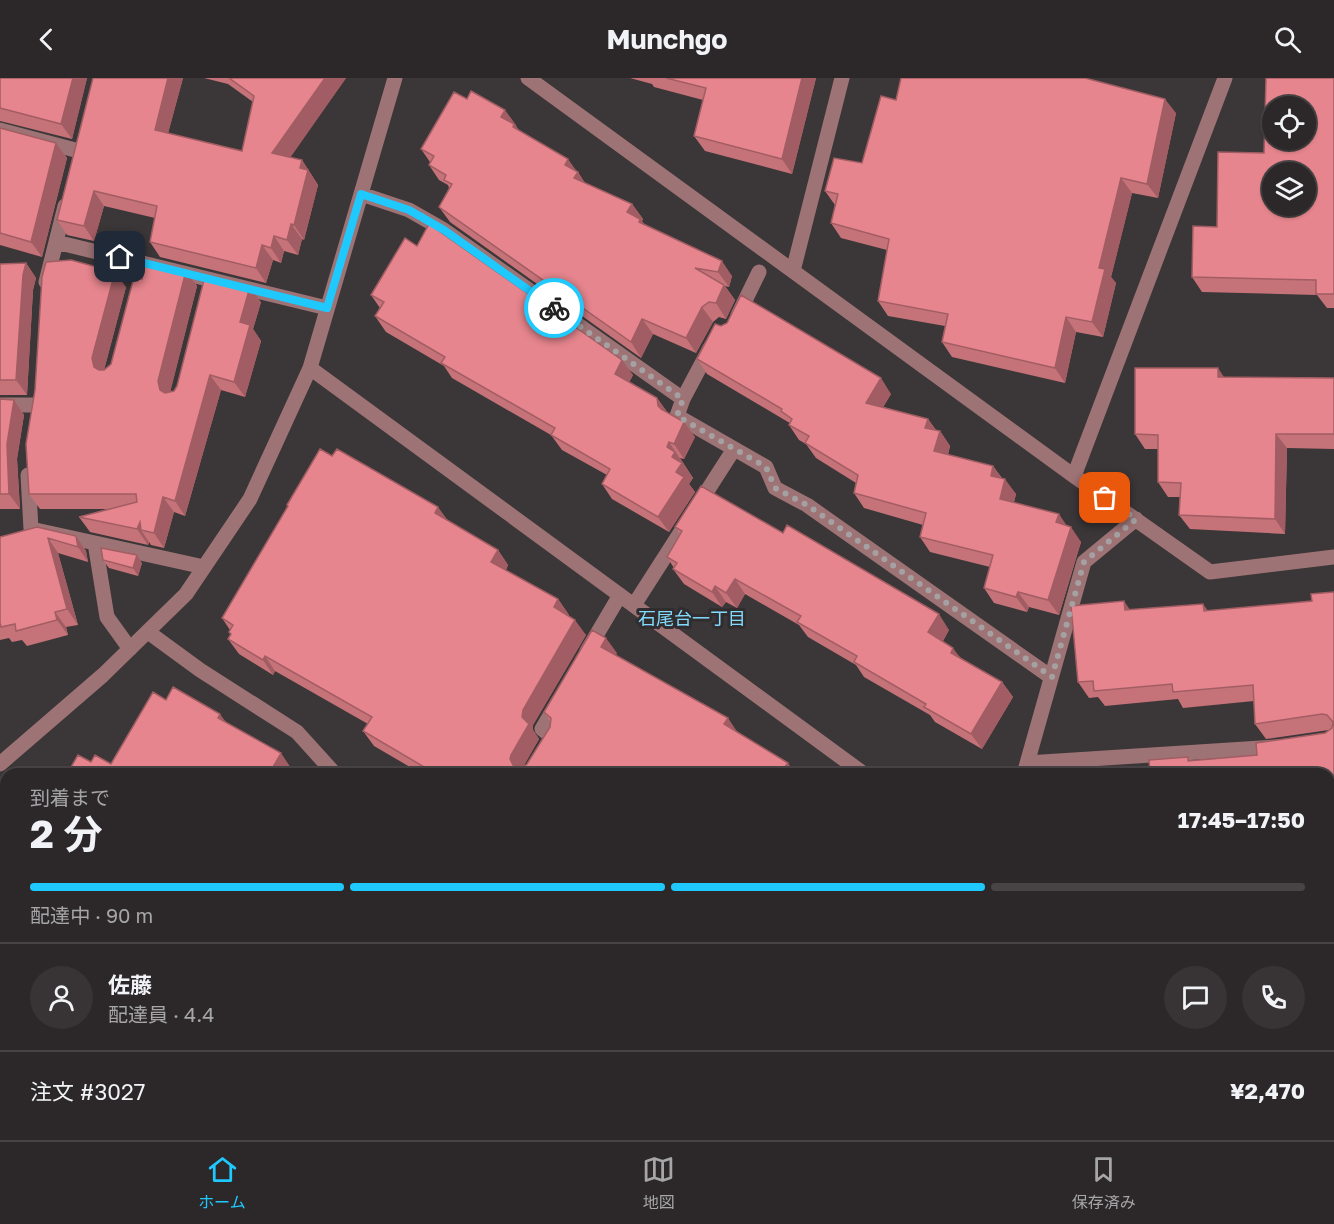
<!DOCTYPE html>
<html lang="ja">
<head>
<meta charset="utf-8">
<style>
  body { margin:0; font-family:"Golos Text","Noto Sans JP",sans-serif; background:#383435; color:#f1f3f6; height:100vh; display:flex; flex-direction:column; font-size:22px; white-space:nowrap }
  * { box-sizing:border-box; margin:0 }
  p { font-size:20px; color:#a6a6a8 }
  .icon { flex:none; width:33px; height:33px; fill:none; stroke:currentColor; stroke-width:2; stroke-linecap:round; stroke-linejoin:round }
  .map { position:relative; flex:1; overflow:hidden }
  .sheet { position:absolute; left:0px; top:690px; width:1335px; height:372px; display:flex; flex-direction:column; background:#2c2829; border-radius:18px 18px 0 0; box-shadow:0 2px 4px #0004,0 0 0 2px #484446 }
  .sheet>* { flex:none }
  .controls { position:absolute; left:1262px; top:18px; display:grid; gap:12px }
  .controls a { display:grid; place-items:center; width:54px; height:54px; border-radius:50%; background:#2c2829; box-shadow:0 2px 4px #0004,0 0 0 2px #484446; font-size:30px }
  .pin { position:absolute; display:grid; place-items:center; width:51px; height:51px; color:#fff; margin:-26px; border-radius:12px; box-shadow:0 3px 9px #0006 }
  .courier { position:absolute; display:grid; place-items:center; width:60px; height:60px; margin:-30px; border:4px solid #1fc9fd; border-radius:50%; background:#fff; color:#222; box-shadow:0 2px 8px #0007 }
  .summary em { font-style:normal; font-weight:700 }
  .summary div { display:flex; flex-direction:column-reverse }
  .summary { display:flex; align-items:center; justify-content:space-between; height:102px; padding:0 30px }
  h1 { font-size:39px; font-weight:700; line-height:45px }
  .bar { display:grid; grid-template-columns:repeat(4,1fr); gap:9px 6px; align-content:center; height:72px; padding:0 30px }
  .bar i { height:8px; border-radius:4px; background:#484446 }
  .bar .current { background:#1fc9fd }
  .bar p { grid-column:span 4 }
  .line { display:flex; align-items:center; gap:15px; padding:0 30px; border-top:2px solid #484446 }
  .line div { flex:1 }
  .round { display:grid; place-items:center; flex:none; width:63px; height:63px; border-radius:32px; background:#383435 }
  header { display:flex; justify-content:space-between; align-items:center; height:78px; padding:0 30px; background:#2c2829; font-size:27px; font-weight:700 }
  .tabs { display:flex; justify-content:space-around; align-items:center; height:84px; border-top:2px solid #484446; background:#2c2829; font-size:16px; color:#a6a6a8 }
  .tabs a { display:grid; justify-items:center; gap:3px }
  .tabs .current { color:#1fc9fd }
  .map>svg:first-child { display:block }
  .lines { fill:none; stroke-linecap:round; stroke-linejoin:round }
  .minor { stroke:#9e7375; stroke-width:15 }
  .wall { fill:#c67279 }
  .shaded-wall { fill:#a15d63 }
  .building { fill:#e6858d; stroke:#a15d63; stroke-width:1.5; fill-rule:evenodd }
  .done { stroke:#a5a1a2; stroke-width:6; stroke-dasharray:0 10.8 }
  .route { stroke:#1fc9fd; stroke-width:8 }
  .labels { text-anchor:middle; stroke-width:6; stroke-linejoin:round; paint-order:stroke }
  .neighbourhood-label { font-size:18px; fill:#80dbff; stroke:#312c2d }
</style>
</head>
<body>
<header><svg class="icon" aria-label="back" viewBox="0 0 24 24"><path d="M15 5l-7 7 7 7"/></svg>Munchgo<svg class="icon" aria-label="search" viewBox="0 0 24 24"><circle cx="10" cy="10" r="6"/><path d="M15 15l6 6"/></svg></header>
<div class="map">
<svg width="1334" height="1062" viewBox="0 0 1334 1062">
  <rect width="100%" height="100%" fill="#3b3637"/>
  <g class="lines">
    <path class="minor" d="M 528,0 L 1074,398 L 1210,494 L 1334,479
      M 0,52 L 79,73
      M 361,116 L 409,132 L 444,152 L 683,321 L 677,338 L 766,389 L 775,410 L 807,427 L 1051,599
      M 56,164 L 327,230
      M 793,193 L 842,0
      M 46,204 L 65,128
      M 738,237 L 759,194
      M 310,290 L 864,696
      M 683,321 L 710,270
      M 0,327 L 36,327
      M 28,397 L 31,451 L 95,465 L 107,539 L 130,571
      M 1074,398 L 1225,0
      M 95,465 L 204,489
      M 634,527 L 734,371
      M 148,554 L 200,592 L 297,654 L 335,696
      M 587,573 L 620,517
      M 1027,685 L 1276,669
      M 0,686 L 103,597 L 186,516 L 250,421 L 310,290 L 395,0
      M 530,696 L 552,659 L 542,651 L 559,622
      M 1024,696 L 1084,484 L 1136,441
      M 0,763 L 6,772
      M 1329,817 L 1334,817
      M 1329,1014 L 1334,1013
      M 227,1056 L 233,1062
      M 986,1056 L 986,1062
      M 1059,1056 L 1060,1062
      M 0,1059 L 6,1055
      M 285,1062 L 290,1056
      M 751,1062 L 752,1056"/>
  </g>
  <path class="wall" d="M 0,0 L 87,0 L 72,61 L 0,43 Z
    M 93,0 L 183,0 L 168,55 L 242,73 L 253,24 L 228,6 L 204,0 L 346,0 L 290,79 L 302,82 L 318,107 L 304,162 L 302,161 L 298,177 L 284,173 L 281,185 L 273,182 L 266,205 L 160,179 L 150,164 L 155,140 L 104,128 L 94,163 L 67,157 L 57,142 Z
    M 630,0 L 816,0 L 792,96 L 705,73 L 694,58 L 703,22 L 654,9 L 652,6 Z
    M 1334,0 L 1334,230 L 1327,230 L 1317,217 L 1202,214 L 1192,199 L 1217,149 L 1264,75 Z
    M 467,21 L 516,47 L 516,48 L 518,51 L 578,94 L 585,105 L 632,126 L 643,141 L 642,143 L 644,146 L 732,198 L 729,209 L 725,208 L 735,222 L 726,241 L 719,239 L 713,244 L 696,275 L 653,256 L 641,280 L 450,144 L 439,129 L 449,110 L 448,107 L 439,102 L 429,87 L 430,84 L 421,71 Z
    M 896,22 L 1176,35 L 1158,120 L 1132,115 L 1111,199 L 1116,205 L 1103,259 L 1076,254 L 1065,305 L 952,279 L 942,264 L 945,248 L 888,238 L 878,223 L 887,172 L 841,160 L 831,145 L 835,127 L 825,113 L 862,85 Z
    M 0,50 L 56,65 L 67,80 L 42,179 L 0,167 Z
    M 26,185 L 36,200 L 33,212 L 27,317 L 0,317 L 0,186 Z
    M 186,193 L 197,208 L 170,314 L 174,313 L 261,224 L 253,251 L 261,263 L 245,319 L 221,312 L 185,438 L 174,434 L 164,470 L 151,467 L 149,464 L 148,467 L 90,454 L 79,439 L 107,431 L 40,431 L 29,416 L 35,312 L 126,209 L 104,292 L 111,286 L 142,201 Z
    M 371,217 L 633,297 L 629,304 L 657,320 L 667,334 L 695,359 L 684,381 L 680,380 L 693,400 L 689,406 L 695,414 L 669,454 L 612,421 L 602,406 L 607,397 L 562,372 L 551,357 L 452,300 L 444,288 L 386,254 L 375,238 L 380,230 Z
    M 697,281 L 891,316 L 883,329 L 928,341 L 936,352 L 940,353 L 950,368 L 948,377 L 993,388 L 1002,400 L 1016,416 L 1014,424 L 1066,447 L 1081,464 L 1059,537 L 1029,529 L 1027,534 L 994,525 L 984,510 L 990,489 L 930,474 L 920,459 L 923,447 L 864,430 L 854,415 L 856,405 L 816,380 L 806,366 L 799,362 L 789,347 L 790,345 L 788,344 L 707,296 Z
    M 1224,299 L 1334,300 L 1334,371 L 1287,370 L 1285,456 L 1190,451 L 1179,437 L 1180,419 L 1168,419 L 1158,404 L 1158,371 L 1145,371 L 1135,356 Z
    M 0,321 L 14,322 L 24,337 L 17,381 L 20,431 L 0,431 Z
    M 287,427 L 447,442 L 498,472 L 508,487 L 506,492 L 558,521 L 569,537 L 568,538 L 586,557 L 533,647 L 533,652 L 539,661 L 523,689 L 527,686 L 550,649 L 550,643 L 544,634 L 617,575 L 616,577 L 737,654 L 796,696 L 422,696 L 374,668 L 363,653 L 368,646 L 275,593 L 273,597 L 239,576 L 228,561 L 231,557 L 229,554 L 230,552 L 222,540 L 288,429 Z
    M 675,449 L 949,552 L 943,563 L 961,580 L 1002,604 L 1013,619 L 982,671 L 935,644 L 930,637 L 864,599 L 856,587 L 808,559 L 799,547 L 745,516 L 737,530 L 726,524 L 722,529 L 684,506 L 673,491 L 674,490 L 667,479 L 680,456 Z
    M 76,458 L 86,473 L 88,484 L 58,475 L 78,547 L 66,549 L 68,557 L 27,568 L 22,562 L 12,564 L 9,560 L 0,562 L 0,459 Z
    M 103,482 L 142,485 L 138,498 L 109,490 Z
    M 1334,514 L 1334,768 L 1329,769 L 1329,696 L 1150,694 L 1191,683 L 1257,677 L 1325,655 L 1329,652 L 1266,661 L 1255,646 L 1254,623 L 1183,630 L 1178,621 L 1105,628 L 1098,619 L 1089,620 L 1078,604 L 1130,532 L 1208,533 L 1312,523 Z
    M 1329,865 L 1334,865 L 1334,967 L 1329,967 Z
    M 38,1056 L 160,1056 L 152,1062 L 42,1062 Z
    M 320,1056 L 694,1056 L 695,1058 L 693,1062 L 324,1062 Z"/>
  <path class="shaded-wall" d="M 73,0 L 87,0 L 72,61 L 61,46 Z
    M 168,0 L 183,0 L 165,67 L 155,52 Z
    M 325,0 L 346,0 L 283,90 L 272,75 Z
    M 802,0 L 816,0 L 792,96 L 782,81 Z
    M 1165,21 L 1176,35 L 1158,120 L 1147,106 Z
    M 505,32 L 516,47 L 516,48 L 525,62 L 501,39 Z
    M 56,65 L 67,80 L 42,179 L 31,164 Z
    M 568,81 L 588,109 L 585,115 L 565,87 Z
    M 302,82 L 318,107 L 304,162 L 294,147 L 300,90 Z
    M 1121,100 L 1132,115 L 1111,199 L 1116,205 L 1103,259 L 1092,244 L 1099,190 Z
    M 94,113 L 104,128 L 94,163 L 84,148 Z
    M 632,126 L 643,141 L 642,143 L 651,156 L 627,134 Z
    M 291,146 L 302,161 L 298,177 L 287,162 Z
    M 274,158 L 284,173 L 281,185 L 271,170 Z
    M 262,167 L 273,182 L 266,205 L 256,190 Z
    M 722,183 L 732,198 L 729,209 L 718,194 Z
    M 26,185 L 36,200 L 33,212 L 27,317 L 16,302 L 23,197 Z
    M 186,193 L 197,208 L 169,319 L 160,312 L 158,303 Z
    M 115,194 L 126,209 L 103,296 L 94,289 L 92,280 Z
    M 724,207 L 735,222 L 726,241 L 716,225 Z
    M 250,209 L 261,224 L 253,251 L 261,263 L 245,319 L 234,304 L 240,244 Z
    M 702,229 L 713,244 L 696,275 L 686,260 Z
    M 1066,239 L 1076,254 L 1065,305 L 1055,290 Z
    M 642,241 L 653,256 L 641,280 L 631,264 Z
    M 622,282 L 633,297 L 626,311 L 615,296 Z
    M 1218,290 L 1228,305 L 1218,299 Z
    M 210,297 L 221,312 L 185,438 L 175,423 Z
    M 881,300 L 891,316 L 877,340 L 866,325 Z
    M 657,320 L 668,335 L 669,343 L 658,328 Z
    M 14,322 L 24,337 L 17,381 L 20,431 L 9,416 L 7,366 Z
    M 928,341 L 938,356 L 925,350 Z
    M 684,344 L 695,359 L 684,381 L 674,366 Z
    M 940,353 L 950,368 L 945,388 L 934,373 Z
    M 1276,356 L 1287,370 L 1285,456 L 1275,441 Z
    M 669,364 L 693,400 L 689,406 L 695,414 L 669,454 L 658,439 L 676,394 L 672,379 L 667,369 Z
    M 993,388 L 1004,404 L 991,398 Z
    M 1005,401 L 1016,416 L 1011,436 L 1000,421 Z
    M 163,419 L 174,434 L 164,470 L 154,455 Z
    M 438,429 L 449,444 L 435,435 Z
    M 1059,436 L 1069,451 L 1056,444 Z
    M 140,444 L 141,452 L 149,464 L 148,467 L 137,451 Z
    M 1071,449 L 1081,464 L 1059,537 L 1048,522 Z
    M 76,458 L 86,473 L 88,484 L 78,469 Z
    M 48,460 L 58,475 L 78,547 L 67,531 Z
    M 498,472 L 508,487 L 502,499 L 491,484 Z
    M 137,477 L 142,485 L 138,498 L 133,490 Z
    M 735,501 L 745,516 L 737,530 L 726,515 Z
    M 715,508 L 726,524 L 722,529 L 712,514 Z
    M 1018,514 L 1029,529 L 1027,534 L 1016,519 Z
    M 558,521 L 569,537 L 565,544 L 554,529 Z
    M 1124,523 L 1135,539 L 1125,532 Z
    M 1203,526 L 1214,541 L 1204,533 Z
    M 55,534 L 66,549 L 68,557 L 57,542 Z
    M 939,536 L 949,552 L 939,570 L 928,554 Z
    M 575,542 L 586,557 L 533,647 L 533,652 L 539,661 L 519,696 L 510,681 L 522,639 L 523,632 Z
    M 606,560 L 617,575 L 612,584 L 601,569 Z
    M 953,570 L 964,585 L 951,575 Z
    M 265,578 L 275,593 L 273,597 L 263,582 Z
    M 1002,604 L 1013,619 L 982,671 L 971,656 Z
    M 220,636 L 231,651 L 218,640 Z
    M 728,640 L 738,655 L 724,646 Z
    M 281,675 L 291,690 L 288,696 L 269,696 Z
    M 788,685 L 796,696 L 784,690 Z
    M 677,1056 L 694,1056 L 695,1058 L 693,1062 L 673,1062 Z"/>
  <path class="building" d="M 0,0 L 73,0 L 61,46 L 0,30 Z
    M 93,0 L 168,0 L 155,52 L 242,73 L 254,18 L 229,0 L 325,0 L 272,75 L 302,82 L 300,90 L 308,92 L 294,147 L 291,146 L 287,162 L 274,158 L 271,170 L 262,167 L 256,190 L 150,164 L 157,128 L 94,113 L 84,148 L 57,142 Z
    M 666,0 L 802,0 L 782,81 L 694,58 L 706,10 Z
    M 901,0 L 1085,0 L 1165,21 L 1147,106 L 1121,100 L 1099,190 L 1105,191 L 1092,244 L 1066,239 L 1055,290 L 942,264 L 948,236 L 878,223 L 889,161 L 831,145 L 838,116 L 825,113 L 834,80 L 862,85 L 881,18 L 896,22 Z
    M 1266,0 L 1334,0 L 1334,216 L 1316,216 L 1316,202 L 1192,199 L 1193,148 L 1217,149 L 1218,74 L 1264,75 ZM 1272,28 L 1305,28 L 1305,62 L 1272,62 ZM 1272,94 L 1305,94 L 1305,128 L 1272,128 Z
    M 471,13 L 505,32 L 501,39 L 514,46 L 513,49 L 568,81 L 565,87 L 578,94 L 574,100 L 632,126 L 627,134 L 640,141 L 639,144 L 722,183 L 718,194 L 695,190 L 724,207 L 716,225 L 709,224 L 702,229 L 686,260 L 642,241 L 631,264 L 439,129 L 452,106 L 444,102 L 446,97 L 429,87 L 434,78 L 421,71 L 454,14 L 467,21 Z
    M 0,50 L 56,65 L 31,164 L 0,155 Z
    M 429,146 L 622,282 L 615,296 L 657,320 L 658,328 L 661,331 L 684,344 L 674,366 L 669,364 L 667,369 L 675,374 L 672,379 L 682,385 L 676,394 L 684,399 L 658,439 L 602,406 L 610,391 L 551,357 L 555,350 L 441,285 L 445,279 L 375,238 L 384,224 L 371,217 L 405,160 L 417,168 Z
    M 71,182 L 115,194 L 92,280 L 94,289 L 99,292 L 104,292 L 111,286 L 134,199 L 142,201 L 146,183 L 186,193 L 158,303 L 160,312 L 165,315 L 174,313 L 177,308 L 205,198 L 250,209 L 240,244 L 250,247 L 234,304 L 210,297 L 175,423 L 163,419 L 154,455 L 141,452 L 140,444 L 137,451 L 79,439 L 137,424 L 136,416 L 29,416 L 26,366 L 35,312 L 42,199 L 46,184 Z
    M 26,185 L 23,197 L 16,302 L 0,302 L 0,186 Z
    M 741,217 L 881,300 L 866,325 L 928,341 L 925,350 L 940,353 L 934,373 L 993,388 L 991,398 L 1005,401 L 1000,421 L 1059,436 L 1056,444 L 1071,449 L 1048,522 L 1018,514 L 1016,519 L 984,510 L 993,477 L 920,459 L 926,435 L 854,415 L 858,397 L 805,365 L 809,358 L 789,347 L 792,341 L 781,333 L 782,331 L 697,281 L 715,246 L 721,248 L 727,245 Z
    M 1135,290 L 1218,290 L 1218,299 L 1334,300 L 1334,356 L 1276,356 L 1275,441 L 1179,437 L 1181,405 L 1158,404 L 1158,357 L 1135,356 Z
    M 0,321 L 14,322 L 7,366 L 9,416 L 0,416 Z
    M 320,371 L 332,378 L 337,371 L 438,429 L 435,435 L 498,472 L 491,484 L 558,521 L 554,529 L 575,542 L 523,632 L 522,639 L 529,646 L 511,677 L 510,681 L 514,689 L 520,691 L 527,686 L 550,649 L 551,640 L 544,634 L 592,552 L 606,560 L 601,569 L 728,640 L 724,646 L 788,685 L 784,690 L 795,696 L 429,696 L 431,693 L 363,653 L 372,639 L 265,578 L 263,582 L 228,561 L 231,556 L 229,554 L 233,547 L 222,540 L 288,428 L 287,427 Z
    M 701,408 L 783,455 L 787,447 L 939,536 L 928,554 L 953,570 L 951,575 L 1002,604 L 971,656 L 924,629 L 926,626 L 854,584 L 857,578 L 797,544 L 801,538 L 735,501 L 726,515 L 715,508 L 712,514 L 673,491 L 677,485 L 667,479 L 682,453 L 675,449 Z
    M 37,449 L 76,458 L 78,469 L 48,460 L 67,531 L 55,534 L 57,542 L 16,553 L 15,546 L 1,549 L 0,545 L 0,459 Z
    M 101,470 L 137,477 L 133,490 L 103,482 Z
    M 1334,514 L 1334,752 L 1329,752 L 1329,696 L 1130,696 L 1150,694 L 1149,682 L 1188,679 L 1188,683 L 1257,677 L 1256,665 L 1325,655 L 1332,650 L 1333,644 L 1327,637 L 1322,636 L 1255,646 L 1253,607 L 1173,614 L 1172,606 L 1094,613 L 1093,603 L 1078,604 L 1071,528 L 1124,523 L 1125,532 L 1203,526 L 1204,533 L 1312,523 L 1311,516 Z
    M 173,609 L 220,636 L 218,640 L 281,675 L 269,696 L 67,696 L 78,677 L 91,684 L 95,677 L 111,686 L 153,614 L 166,622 Z
    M 0,816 L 6,825 L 6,1003 L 0,995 Z
    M 1329,865 L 1334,865 L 1334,951 L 1329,951 Z
    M 1329,1033 L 1334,1033 L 1334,1062 L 1112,1062 L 1121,1061 L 1121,1056 L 1329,1056 Z
    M 38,1056 L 132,1056 L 125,1062 L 43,1062 Z
    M 325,1056 L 677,1056 L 673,1062 L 326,1062 L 329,1058 Z
    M 780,1056 L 811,1056 L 845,1062 L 779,1062 Z
    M 915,1057 L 948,1062 L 915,1062 Z
    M 847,1058 L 871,1062 L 846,1062 Z"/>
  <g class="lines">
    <path class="done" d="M 554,230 L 683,321 L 677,338 L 766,389 L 775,410 L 807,427 L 1052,599 L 1084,484 L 1136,441 L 1105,420"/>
    <path class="route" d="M 120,179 L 327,230 L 361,116 L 409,132 L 444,152 L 554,230"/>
  </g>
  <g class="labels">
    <g class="neighbourhood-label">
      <text x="692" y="547">石尾台一丁目</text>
    </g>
  </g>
</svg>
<div class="controls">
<a><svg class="icon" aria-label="locate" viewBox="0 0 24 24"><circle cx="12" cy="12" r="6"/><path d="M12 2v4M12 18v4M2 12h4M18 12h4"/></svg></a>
<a><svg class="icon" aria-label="layers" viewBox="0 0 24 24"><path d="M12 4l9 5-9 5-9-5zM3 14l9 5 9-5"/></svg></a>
</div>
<div class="pin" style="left:1105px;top:420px;background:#ea580c"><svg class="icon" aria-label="bag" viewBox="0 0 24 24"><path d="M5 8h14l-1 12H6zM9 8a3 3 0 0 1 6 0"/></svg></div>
<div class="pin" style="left:120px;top:179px;background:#1f2937"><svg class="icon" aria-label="home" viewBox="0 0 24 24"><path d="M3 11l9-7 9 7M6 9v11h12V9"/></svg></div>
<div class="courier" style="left:554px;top:230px"><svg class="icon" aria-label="bike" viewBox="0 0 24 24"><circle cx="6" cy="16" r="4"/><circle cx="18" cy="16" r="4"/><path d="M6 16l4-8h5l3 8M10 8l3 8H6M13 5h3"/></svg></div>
<section class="sheet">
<div class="summary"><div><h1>2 分</h1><p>到着まで</p></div><em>17:45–17:50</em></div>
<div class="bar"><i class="current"></i><i class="current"></i><i class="current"></i><i></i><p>配達中 · 90 m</p></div>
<div class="line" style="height:108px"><a class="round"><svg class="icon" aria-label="person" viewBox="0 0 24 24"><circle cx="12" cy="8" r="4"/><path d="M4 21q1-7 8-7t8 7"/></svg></a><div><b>佐藤</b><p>配達員 · 4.4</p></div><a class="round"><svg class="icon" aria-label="chat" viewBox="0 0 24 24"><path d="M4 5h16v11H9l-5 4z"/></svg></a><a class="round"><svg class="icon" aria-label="phone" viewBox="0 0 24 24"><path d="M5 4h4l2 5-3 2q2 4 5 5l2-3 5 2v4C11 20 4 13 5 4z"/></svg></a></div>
<div class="line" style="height:78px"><div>注文 #3027</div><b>¥2,470</b></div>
</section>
</div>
<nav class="tabs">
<a class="current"><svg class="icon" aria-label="home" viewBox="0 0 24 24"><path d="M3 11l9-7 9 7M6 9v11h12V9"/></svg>ホーム</a>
<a><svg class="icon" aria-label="map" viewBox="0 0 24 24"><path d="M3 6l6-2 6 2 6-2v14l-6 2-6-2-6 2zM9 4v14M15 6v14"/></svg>地図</a>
<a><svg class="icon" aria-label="saved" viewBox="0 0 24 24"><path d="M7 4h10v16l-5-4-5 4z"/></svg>保存済み</a>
</nav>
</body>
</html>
